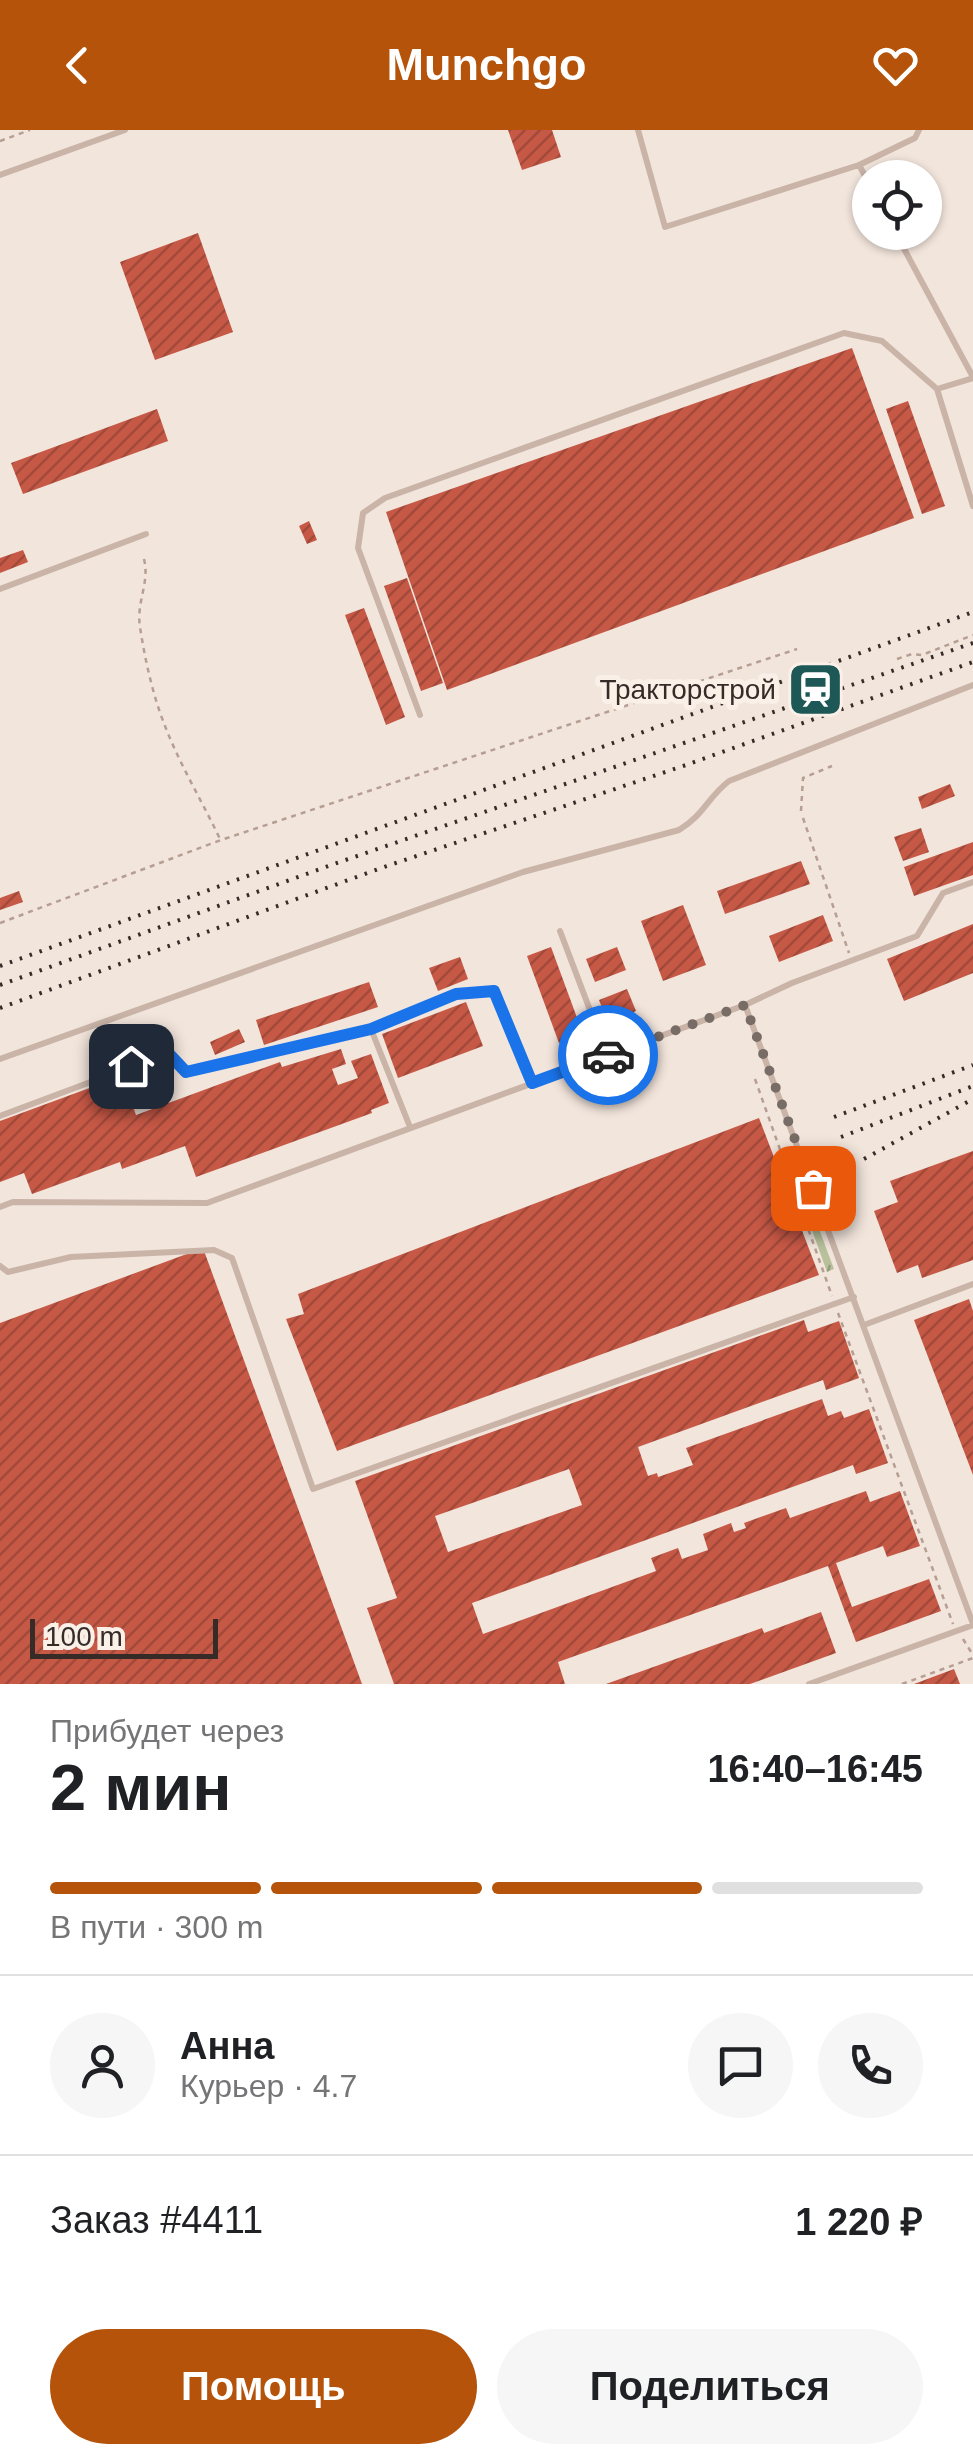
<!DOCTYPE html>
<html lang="ru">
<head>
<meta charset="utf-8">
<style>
  body { margin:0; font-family:Arial,sans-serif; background:#f6f6f6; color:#202124; height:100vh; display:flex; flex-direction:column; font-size:38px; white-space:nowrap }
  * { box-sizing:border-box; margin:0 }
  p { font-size:32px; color:#757577 }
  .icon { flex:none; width:55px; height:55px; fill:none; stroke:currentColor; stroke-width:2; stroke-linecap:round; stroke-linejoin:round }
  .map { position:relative; height:1554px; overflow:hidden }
  .sheet { display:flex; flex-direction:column; background:#fff; flex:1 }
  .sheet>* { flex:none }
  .buttons { position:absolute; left:852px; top:30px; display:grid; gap:20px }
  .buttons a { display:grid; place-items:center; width:90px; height:90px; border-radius:50%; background:#fff; box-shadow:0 2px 8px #0004; font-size:50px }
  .scale { position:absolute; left:30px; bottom:25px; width:188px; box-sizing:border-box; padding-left:10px; border:5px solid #372b28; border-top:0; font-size:28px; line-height:35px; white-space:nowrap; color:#372b28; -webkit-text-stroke:8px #faf0e8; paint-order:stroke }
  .pin { position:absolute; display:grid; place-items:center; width:85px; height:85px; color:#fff; margin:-42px; border-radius:20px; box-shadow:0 5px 15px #0006 }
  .courier { position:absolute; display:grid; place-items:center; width:100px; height:100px; margin:-50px; border:8px solid #1a73e8; border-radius:50%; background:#fff; color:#222; box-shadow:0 2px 12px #0007 }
  .head em { font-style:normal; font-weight:800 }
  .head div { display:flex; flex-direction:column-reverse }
  .head { display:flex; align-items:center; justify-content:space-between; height:170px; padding:0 50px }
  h1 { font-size:65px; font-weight:800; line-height:75px }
  .bar { display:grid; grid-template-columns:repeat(4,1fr); gap:15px 10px; align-content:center; height:120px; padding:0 50px }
  .bar i { height:12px; border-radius:8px; background:#e0e0e0 }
  .bar .on { background:#b45309 }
  .bar p { grid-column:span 4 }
  .line { display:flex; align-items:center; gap:25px; padding:0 50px; border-top:2px solid #e0e0e0 }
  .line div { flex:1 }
  .round { display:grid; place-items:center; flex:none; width:105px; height:105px; border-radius:52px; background:#f6f6f6 }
  .action { display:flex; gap:20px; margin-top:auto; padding:20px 50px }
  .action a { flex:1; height:115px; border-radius:60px; background:#b45309; color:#fff; font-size:40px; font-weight:800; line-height:115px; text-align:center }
  .action a+a { background:#f6f6f6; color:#202124 }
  header { display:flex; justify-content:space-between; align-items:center; height:130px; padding:0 50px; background:#b45309; color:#fff; font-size:45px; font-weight:800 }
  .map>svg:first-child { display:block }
  .grass { fill:url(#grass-tufts) }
  .building { fill:url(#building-hatch); fill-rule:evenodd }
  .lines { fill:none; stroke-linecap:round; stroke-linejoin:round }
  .path { stroke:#b69e92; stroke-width:2.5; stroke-dasharray:5 5; stroke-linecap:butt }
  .lane { stroke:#cab4a8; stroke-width:6 }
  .rail { stroke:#372b28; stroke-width:4; stroke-dasharray:2.5 8; stroke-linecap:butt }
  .done { stroke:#786c67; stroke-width:10; stroke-dasharray:0 18 }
  .route { stroke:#1a73e8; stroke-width:12 }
  .labels { text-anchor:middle; stroke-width:10; stroke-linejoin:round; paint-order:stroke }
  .poi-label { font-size:28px; fill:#372b28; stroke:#faf0e8; text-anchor:end }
</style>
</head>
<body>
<header><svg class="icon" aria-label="back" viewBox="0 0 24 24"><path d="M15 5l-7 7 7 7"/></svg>Munchgo<svg class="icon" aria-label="heart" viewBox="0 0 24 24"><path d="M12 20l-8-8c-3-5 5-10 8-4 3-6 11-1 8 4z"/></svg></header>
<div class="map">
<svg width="973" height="1554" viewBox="0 0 973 1554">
  <defs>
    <pattern id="grass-tufts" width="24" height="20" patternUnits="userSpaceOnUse" patternTransform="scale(2.5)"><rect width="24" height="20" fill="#b8c19c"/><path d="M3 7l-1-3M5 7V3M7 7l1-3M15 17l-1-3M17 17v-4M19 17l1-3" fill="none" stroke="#969d7f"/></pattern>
    <pattern id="building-hatch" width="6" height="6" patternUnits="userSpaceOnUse" patternTransform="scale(2.5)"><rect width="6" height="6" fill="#c65846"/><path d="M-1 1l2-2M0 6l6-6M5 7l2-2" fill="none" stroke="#a2493a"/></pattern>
  </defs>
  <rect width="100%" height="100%" fill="#f2e5dc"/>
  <path class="grass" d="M 800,1048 L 834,1139 L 827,1142 L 794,1050 Z"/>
  <path class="building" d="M 508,0 L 552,0 L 561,27 L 522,40 Z
    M 198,103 L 233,202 L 155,230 L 120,132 Z
    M 852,218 L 914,388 L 447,560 L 386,382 Z
    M 908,271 L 945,376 L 922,384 L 886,279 Z
    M 157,279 L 168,311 L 23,364 L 11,333 Z
    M 309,391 L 317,410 L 307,414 L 299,396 Z
    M 23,420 L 28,432 L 0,443 L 0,428 Z
    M 407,448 L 443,553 L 421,561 L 384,456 Z
    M 364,478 L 405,587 L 386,595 L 345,485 Z
    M 950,654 L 955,666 L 922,679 L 918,667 Z
    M 921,698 L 929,722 L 903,731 L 894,707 Z
    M 973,712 L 973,745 L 914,766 L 904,737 Z
    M 801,731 L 810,754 L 725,784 L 717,761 Z
    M 19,761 L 23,772 L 0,780 L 0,768 Z
    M 683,775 L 706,835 L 663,851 L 641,791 Z
    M 823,785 L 833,811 L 779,832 L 769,806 Z
    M 973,794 L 973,843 L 904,871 L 887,829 Z
    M 551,817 L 583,904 L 559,913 L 527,826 Z
    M 617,817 L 626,840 L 595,852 L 586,829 Z
    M 460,827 L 468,849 L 438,861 L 429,838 Z
    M 369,852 L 378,877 L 264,915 L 256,890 Z
    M 627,859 L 636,881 L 608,893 L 599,870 Z
    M 466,872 L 483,916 L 398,948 L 382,904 Z
    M 239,899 L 245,912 L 215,925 L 210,912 Z
    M 341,919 L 346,934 L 332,939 L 338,955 L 358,948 L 351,931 L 371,924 L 389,973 L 371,980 L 372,983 L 196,1047 L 185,1016 L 122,1039 L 120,1032 L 32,1064 L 24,1043 L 0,1052 L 0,991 L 122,946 L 136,985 L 280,932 L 282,937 Z
    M 759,988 L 819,1145 L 337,1321 L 286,1189 L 304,1184 L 298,1164 Z
    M 973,1021 L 973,1130 L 922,1148 L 918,1135 L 897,1143 L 874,1081 L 898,1072 L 890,1051 Z
    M 203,1118 L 362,1554 L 0,1554 L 0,1193 Z
    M 969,1169 L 973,1181 L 973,1345 L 914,1190 Z
    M 804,1190 L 808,1202 L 839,1191 L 859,1248 L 826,1260 L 823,1250 L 638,1317 L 648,1346 L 657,1343 L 658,1347 L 693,1335 L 686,1318 L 822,1269 L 828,1286 L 841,1281 L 844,1288 L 869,1279 L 888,1333 L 856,1344 L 853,1335 L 472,1473 L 483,1504 L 656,1441 L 651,1428 L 678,1418 L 682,1429 L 708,1420 L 703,1404 L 731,1393 L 734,1402 L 746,1398 L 744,1393 L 786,1378 L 790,1388 L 866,1361 L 870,1372 L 900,1361 L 920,1416 L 887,1427 L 883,1416 L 836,1433 L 852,1477 L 929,1449 L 941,1481 L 856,1512 L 828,1436 L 558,1532 L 565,1554 L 394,1554 L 367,1478 L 397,1468 L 355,1351 ZM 569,1339 L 582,1375 L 448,1422 L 435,1386 Z
    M 821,1482 L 836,1523 L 750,1554 L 606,1554 L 762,1498 L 764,1503 Z
    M 954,1539 L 960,1554 L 914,1554 Z"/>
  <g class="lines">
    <path class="path" d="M 0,11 L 30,0
      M 144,429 C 150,453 136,472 140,497 C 145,530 153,566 165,596 C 180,635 202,671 220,709
      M 897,529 L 912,524 L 922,525 L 973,505
      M 801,681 L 803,648 L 832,636
      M 803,688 L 849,823
      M 0,793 L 221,710 L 797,519
      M 755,949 L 832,1166
      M 838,1183 L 953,1494
      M 963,1509 L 973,1525
      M 902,1554 L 973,1528"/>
    <path class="lane" d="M 638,0 L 665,97 L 859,35 L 870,55
      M 859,35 L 915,8 L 919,0
      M 0,45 L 125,0
      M 895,102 L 973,247
      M 973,248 L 937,259 L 973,376
      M 0,459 L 146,404
      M 420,585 L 358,418 L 363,383 L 385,368 L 844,203 L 882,211 L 937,259
      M 560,801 L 607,925
      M 745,875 L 973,1494
      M 371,899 L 410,997
      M 0,929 L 523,742 L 679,700 C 705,684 707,668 729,651 L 973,555
      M 0,986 L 168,923 L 186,942 L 371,899 L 456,864 L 495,861 L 532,953
      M 0,1077 L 13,1072 L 207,1073 L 745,875 L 792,853 L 917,806 L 943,763 L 973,752
      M 0,1136 L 8,1142 L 71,1127 L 214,1120 L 232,1128 L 313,1359 L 854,1167
      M 864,1195 L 973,1154
      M 809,1554 L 973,1495"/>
    <path class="rail" d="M 0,836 L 973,482
      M 0,855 L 334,734 L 973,513
      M 0,878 L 381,738 L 686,635 L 973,532
      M 834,987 L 973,935
      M 841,1007 L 973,956
      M 864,1029 L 973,969"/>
  </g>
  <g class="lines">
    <path class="done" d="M 608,925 L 745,875 L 813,1058"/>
    <path class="route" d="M 131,936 L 168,923 L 186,942 L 371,899 L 456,864 L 494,861 L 532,953 L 608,925"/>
  </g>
  <defs>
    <symbol id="station-square" viewBox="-11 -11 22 22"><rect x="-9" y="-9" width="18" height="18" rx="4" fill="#1e5856" stroke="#faf0e8"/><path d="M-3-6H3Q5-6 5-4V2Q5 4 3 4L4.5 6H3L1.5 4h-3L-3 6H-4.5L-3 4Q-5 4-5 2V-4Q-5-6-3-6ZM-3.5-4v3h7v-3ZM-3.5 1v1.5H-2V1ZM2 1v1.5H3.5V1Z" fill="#fff"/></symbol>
  </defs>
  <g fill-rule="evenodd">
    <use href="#station-square" x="784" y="528" width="63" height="63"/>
  </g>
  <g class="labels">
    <g class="poi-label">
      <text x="776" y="569">Тракторстрой</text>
    </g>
  </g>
</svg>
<div class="buttons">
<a><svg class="icon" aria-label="locate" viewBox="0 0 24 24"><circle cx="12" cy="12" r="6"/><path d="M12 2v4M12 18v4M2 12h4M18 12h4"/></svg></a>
</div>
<div class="scale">100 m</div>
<div class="pin" style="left:813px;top:1058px;background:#ea580c"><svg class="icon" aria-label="bag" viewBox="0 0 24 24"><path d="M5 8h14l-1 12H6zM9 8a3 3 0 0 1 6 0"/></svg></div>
<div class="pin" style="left:131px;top:936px;background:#1f2937"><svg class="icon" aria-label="home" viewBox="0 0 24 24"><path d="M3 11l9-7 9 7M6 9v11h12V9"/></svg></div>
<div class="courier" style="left:608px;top:925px"><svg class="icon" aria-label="car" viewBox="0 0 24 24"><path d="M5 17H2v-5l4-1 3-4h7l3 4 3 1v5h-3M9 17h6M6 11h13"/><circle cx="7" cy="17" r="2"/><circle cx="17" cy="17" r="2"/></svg></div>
</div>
<section class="sheet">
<div class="head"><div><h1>2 мин</h1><p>Прибудет через</p></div><em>16:40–16:45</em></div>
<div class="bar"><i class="on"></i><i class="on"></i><i class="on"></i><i></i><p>В пути · 300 m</p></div>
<div class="line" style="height:180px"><a class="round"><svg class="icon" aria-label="person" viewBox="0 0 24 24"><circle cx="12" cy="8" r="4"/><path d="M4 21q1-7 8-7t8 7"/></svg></a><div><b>Анна</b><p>Курьер · 4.7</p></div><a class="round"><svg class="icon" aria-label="chat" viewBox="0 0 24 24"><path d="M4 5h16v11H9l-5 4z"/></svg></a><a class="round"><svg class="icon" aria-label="phone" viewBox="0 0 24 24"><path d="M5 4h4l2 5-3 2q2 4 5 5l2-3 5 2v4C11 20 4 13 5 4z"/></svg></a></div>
<div class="line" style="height:130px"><div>Заказ #4411</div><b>1 220 ₽</b></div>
<div class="action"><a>Помощь</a><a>Поделиться</a></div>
</section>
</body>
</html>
